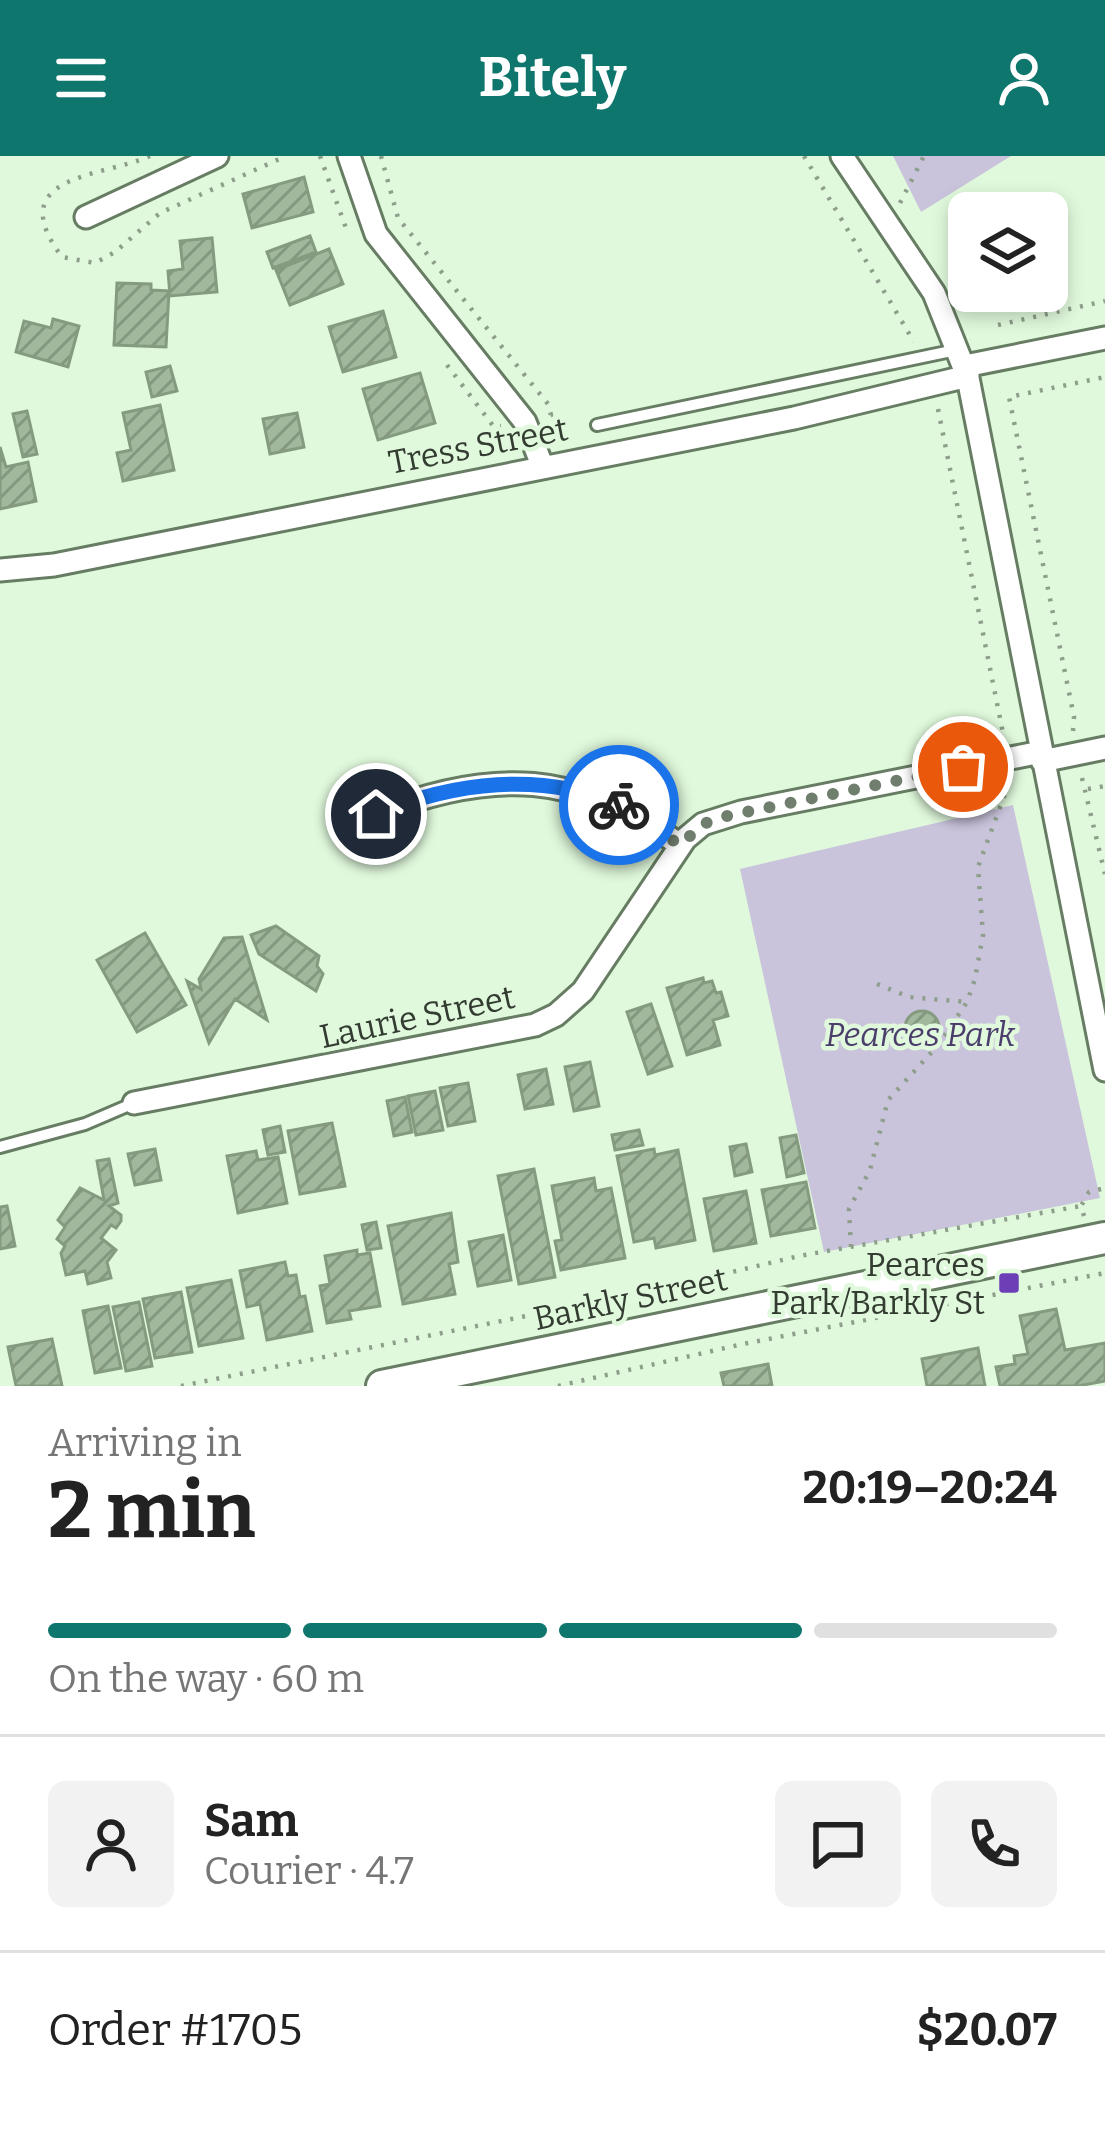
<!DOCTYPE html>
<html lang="en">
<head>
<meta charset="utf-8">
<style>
  body { margin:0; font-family:Bitter,serif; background:#f2f2f2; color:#222; height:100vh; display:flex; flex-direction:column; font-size:45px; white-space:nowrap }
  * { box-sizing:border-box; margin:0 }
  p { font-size:39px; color:#767676 }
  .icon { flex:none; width:66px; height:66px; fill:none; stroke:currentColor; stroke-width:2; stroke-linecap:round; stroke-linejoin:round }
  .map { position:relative; height:1230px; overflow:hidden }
  .drawer { display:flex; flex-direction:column; background:#fff; flex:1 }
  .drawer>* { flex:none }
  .fabs { position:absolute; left:948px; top:36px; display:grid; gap:24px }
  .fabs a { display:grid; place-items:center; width:120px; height:120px; border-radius:18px; background:#fff; box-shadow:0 6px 18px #0003; font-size:60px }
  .pin { position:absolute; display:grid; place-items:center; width:102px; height:102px; color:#fff; margin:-51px; border:6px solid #fff; border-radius:50%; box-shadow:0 3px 12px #0007 }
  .courier { position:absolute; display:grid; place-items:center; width:120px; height:120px; margin:-60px; border:9px solid #1a73e8; border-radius:50%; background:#fff; color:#222; box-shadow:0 3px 15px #0007 }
  .head em { font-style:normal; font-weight:700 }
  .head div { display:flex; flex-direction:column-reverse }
  .head { display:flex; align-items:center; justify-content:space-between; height:204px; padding:0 48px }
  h1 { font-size:78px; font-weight:700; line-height:90px }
  .bar { display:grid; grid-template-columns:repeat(4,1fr); gap:18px 12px; align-content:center; height:144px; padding:0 48px }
  .bar i { height:15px; border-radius:9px; background:#e0e0e0 }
  .bar .current { background:#0f766e }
  .bar p { grid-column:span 4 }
  .line { display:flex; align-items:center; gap:30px; padding:0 48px; border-top:3px solid #e0e0e0 }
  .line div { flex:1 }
  .round { display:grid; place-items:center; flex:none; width:126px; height:126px; border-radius:18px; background:#f2f2f2 }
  header { display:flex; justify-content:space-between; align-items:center; height:156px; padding:0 48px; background:#0f766e; color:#fff; font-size:54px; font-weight:700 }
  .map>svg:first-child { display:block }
  .park { fill:#c9c3db }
  .building { fill:url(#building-hatch); stroke:#849b80; stroke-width:3 }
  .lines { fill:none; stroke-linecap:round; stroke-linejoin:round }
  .lane-casing { stroke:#677d63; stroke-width:16 }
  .street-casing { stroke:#677d63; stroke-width:27 }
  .secondary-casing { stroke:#677d63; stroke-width:36 }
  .path { stroke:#8d9e8a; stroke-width:4.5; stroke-dasharray:3 9; stroke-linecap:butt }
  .lane { stroke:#fff; stroke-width:10 }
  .street { stroke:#fff; stroke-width:21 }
  .secondary { stroke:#fff; stroke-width:30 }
  .done { stroke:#707e6d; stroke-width:12; stroke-dasharray:0 21.6 }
  .route { stroke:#1a73e8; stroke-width:15 }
  .poi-dot { fill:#6d3fb6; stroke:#e0f9dc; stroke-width:4.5 }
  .labels { text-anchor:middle; stroke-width:9; stroke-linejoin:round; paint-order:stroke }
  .street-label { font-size:33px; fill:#333c31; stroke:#e0f9dc }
  .park-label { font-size:33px; font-style:italic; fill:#4c3e6c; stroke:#e0f9dc }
  .poi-label { font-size:33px; fill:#333c31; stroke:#e0f9dc; text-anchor:end }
</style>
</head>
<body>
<header><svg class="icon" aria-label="menu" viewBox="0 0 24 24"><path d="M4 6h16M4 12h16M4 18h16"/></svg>Bitely<svg class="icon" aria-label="person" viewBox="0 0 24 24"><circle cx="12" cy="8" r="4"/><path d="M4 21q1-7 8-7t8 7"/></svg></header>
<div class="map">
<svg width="1105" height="1230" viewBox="0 0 1105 1230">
  <defs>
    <pattern id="building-hatch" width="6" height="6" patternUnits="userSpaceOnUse" patternTransform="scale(3)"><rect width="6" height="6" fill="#a1b89c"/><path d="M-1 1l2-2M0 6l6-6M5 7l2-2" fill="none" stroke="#849780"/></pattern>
  </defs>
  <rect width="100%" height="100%" fill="#e0f9dc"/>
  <path class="park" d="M 893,0 L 1011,0 L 921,56 Z
    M 1013,649 L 1100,1042 L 824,1096 L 740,713 Z"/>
  <path class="building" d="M 304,21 L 313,56 L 252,72 L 243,38 Z
    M 310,80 L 316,96 L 273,112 L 267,96 Z
    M 212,82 L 217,136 L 170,140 L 168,115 L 183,113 L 180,85 Z
    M 329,93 L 343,128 L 290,149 L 276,114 Z
    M 117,127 L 151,128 L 151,134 L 169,135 L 166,191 L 114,189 Z
    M 383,155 L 396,201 L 343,216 L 329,171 Z
    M 53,163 L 79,170 L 68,211 L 16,196 L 24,165 L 51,172 Z
    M 170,210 L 177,235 L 152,241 L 146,216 Z
    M 420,217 L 435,267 L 378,284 L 363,233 Z
    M 160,249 L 174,314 L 123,325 L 117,297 L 131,294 L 123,257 Z
    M 27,255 L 37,298 L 23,301 L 13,258 Z
    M 297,257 L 304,291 L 270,298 L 263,263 Z
    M 0,291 L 6,311 L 28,306 L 36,345 L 0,353 Z
    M 276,770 L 319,800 L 317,810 L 323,818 L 316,835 L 259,798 L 251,779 Z
    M 145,777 L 186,849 L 137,876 L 97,804 Z
    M 242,781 L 267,864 L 235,843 L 209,887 L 187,825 L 201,833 L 199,823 L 224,782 Z
    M 703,822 L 704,827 L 712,825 L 716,837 L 721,836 L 728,860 L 713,864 L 720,889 L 687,899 L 667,832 Z
    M 651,848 L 672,910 L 648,918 L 627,856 Z
    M905 872a17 17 0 1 1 34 0a17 17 0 1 1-34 0Z
    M 590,906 L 599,950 L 574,955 L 565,911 Z
    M 546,913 L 553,948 L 525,953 L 518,919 Z
    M 468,927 L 475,965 L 448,970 L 440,932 Z
    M 435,935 L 443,974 L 416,979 L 408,940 Z
    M 405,941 L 412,976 L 394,980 L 387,945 Z
    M 332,967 L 345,1030 L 300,1038 L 288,975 Z
    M 280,970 L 285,996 L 268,999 L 263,974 Z
    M 639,974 L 643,989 L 615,994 L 612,979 Z
    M 796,979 L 804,1017 L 787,1021 L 780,982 Z
    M 746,988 L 752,1016 L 735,1020 L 730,991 Z
    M 155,993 L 161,1024 L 135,1029 L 128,998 Z
    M 654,993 L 655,999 L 678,994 L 695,1084 L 656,1092 L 654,1082 L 634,1086 L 617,1000 Z
    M 256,995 L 258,1004 L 278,1001 L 287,1047 L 238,1057 L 227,1000 Z
    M 109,1003 L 118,1047 L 109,1050 L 121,1059 L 121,1065 L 116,1072 L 111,1069 L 101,1082 L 116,1094 L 107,1106 L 111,1122 L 88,1128 L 85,1115 L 66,1119 L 61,1097 L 65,1090 L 57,1083 L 65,1071 L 58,1064 L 80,1032 L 104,1044 L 97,1005 Z
    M 534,1013 L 555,1121 L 519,1128 L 498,1020 Z
    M 594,1022 L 596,1035 L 611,1032 L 625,1102 L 561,1114 L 555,1085 L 562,1084 L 552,1030 Z
    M 806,1026 L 815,1072 L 771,1080 L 762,1034 Z
    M 746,1035 L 756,1087 L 714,1095 L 704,1043 Z
    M 7,1050 L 15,1090 L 0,1093 L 0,1051 Z
    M 451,1057 L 458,1106 L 449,1108 L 455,1138 L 403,1148 L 388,1070 Z
    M 376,1066 L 381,1092 L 367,1094 L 362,1069 Z
    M 503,1079 L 511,1124 L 478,1130 L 469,1086 Z
    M 357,1094 L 357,1099 L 370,1097 L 380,1150 L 349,1155 L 351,1163 L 327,1167 L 320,1130 L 330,1128 L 325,1100 Z
    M 285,1106 L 288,1120 L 296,1119 L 300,1141 L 305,1140 L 312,1175 L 267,1184 L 260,1148 L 247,1151 L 240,1115 Z
    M 231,1124 L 243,1182 L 199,1190 L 187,1132 Z
    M 181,1136 L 192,1196 L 155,1202 L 143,1143 Z
    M 139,1146 L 152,1210 L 126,1215 L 113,1151 Z
    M 108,1150 L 121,1212 L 95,1217 L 83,1155 Z
    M 1056,1153 L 1065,1194 L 1105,1187 L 1105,1225 L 1078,1230 L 1000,1230 L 996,1211 L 1015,1208 L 1014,1200 L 1028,1198 L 1020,1160 Z
    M 52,1183 L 62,1230 L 16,1230 L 8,1191 Z
    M 978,1192 L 985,1230 L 927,1230 L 922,1203 Z
    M 768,1208 L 772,1230 L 724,1230 L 721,1217 Z"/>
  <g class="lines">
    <defs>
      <path id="lane" d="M 597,269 L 956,194
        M 0,991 L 85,968 L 134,947"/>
      <path id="street" d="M 349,0 L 376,78 L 525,266 L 542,309
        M 842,0 L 934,137 L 968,222 L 1105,914
        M 86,61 L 217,0
        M 965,210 L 1105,182
        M 0,414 L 54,409 L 794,262 L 968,220
        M 1042,605 L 1105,592
        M 376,658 C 492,612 579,615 680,689
        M 134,947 L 535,869 L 556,859 L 583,835 L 685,683 L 703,668 L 741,656 L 1041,596"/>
      <path id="secondary" d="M 382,1230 L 1105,1082"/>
    </defs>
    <use href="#lane" class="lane-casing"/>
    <use href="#street" class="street-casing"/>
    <use href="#secondary" class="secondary-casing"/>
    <path class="path" d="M 150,0 C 104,21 0,18 62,101 L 95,107 L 115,96 L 160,57 L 286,0
      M 320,0 L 347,75
      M 381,0 L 398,62 L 548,248 L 551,259 L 548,260
      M 804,0 L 914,186
      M 900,47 L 924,0
      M 998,169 L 1105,145
      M 447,209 L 494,271 L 501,270
      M 938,253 L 1003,577
      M 1073,575 L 1074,561 L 1009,241 L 1105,221
      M 1082,622 L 1105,718
      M 1088,633 L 1105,630
      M 877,828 L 909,841 L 967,846
      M 1084,1060 L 1081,1050 L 1089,1036 L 1105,1032
      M 851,1091 L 849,1053 L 870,1014 L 888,944 L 939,888 L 967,846 L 975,823 L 983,779 L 978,711 L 1010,624
      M 181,1230 L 669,1131 L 799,1100 L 1081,1050
      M 558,1230 L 743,1188 L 1105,1117"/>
    <use href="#lane" class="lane"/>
    <use href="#street" class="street"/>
    <use href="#secondary" class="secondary"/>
  </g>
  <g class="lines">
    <path class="done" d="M 619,649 L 680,689 L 703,668 L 722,661 L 963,611"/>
    <path class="route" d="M 376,658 C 454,626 541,615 619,649"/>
  </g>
  <rect class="poi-dot" x="997" y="1115" width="24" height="24" rx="6"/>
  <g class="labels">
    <g class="street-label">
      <text transform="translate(478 289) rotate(-11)" y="12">Tress Street</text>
      <text transform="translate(417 860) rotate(-12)" y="12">Laurie Street</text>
      <text transform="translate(630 1142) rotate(-12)" y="12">Barkly Street</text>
    </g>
    <g class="park-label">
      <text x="920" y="890">Pearces Park</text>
    </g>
    <g class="poi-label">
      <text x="985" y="1120">Pearces<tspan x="985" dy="38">Park/Barkly St</tspan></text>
    </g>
  </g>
</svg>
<div class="fabs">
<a><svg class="icon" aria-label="layers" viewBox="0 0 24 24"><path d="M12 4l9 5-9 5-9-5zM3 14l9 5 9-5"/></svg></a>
</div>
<div class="pin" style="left:963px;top:611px;background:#ea580c"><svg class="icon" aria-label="bag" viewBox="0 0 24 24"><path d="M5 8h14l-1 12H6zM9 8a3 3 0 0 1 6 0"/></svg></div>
<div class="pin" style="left:376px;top:658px;background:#1f2937"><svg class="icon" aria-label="home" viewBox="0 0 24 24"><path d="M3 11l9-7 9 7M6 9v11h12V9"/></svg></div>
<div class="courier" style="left:619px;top:649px"><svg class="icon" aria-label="bike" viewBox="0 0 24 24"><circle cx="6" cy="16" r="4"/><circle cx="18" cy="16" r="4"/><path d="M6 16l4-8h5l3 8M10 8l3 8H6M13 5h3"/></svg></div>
</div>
<section class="drawer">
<div class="head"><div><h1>2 min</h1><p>Arriving in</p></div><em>20:19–20:24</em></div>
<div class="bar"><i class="current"></i><i class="current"></i><i class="current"></i><i></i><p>On the way · 60 m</p></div>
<div class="line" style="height:216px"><a class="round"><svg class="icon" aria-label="person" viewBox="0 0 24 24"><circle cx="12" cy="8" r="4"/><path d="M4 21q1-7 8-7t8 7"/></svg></a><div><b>Sam</b><p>Courier · 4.7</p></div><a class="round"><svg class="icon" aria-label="chat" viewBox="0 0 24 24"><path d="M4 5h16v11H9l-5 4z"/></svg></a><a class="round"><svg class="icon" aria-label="phone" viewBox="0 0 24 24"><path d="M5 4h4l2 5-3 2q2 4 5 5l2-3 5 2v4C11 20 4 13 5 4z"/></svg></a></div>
<div class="line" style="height:156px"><div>Order #1705</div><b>$20.07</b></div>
</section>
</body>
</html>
